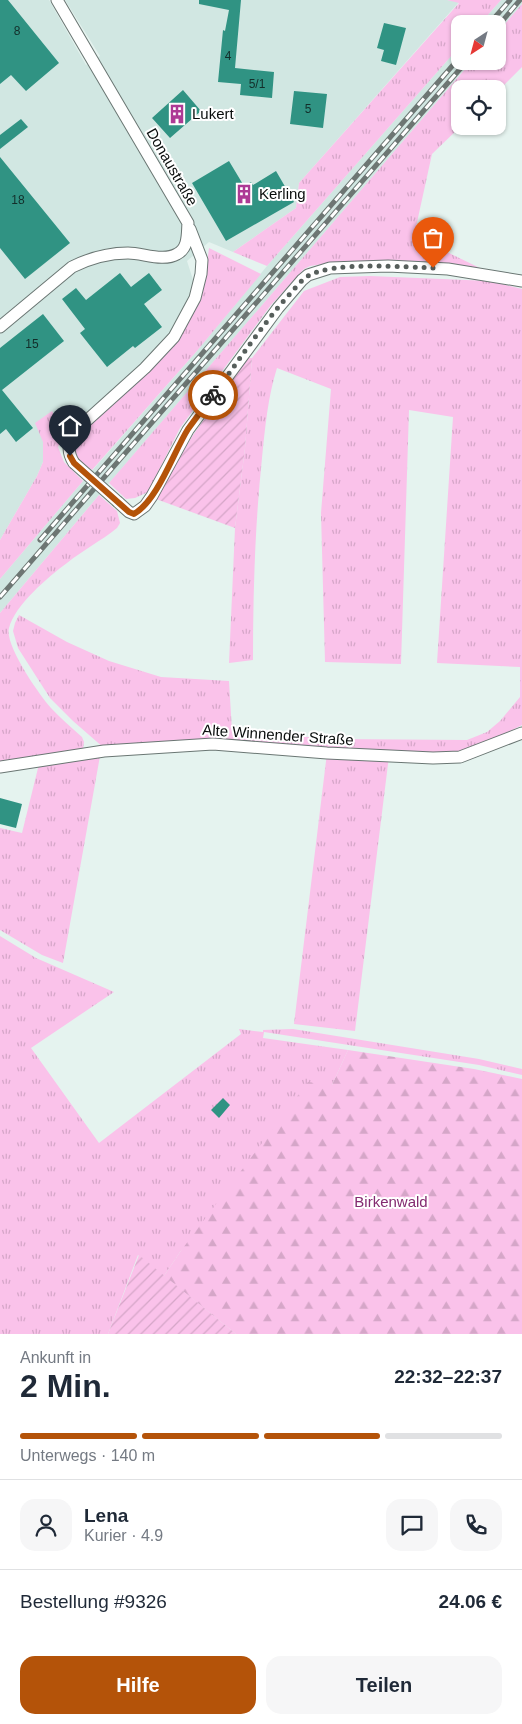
<!DOCTYPE html>
<html lang="de">
<head>
<meta charset="utf-8">
<style>
  body { margin:0; font-family:Helvetica,sans-serif; background:#f6f6f7; color:#1f2937; height:100vh; display:flex; flex-direction:column; font-size:19px; white-space:nowrap }
  * { box-sizing:border-box; margin:0 }
  p { font-size:16px; color:#747a83 }
  .icon { flex:none; width:28px; height:28px; fill:none; stroke:currentColor; stroke-width:2; stroke-linecap:round; stroke-linejoin:round }
  .map { position:relative; height:1334px; overflow:hidden }
  .panel { display:flex; flex-direction:column; background:#fff; flex:1 }
  .panel>* { flex:none }
  .needle { width:32px; rotate:216deg }
  .fabs { position:absolute; left:451px; top:15px; display:grid; gap:10px }
  .fabs a { display:grid; place-items:center; width:55px; height:55px; border-radius:10px; background:#fff; box-shadow:0 1px 4px #0004; font-size:25px }
  .pin { position:absolute; display:grid; place-items:center; width:42px; height:42px; color:#fff; margin:-51px -21px; border-radius:50% 50% 50% 0; rotate:-45deg; box-shadow:0 0 5px #0007 }
  .pin .icon { rotate:45deg }
  .courier { position:absolute; display:grid; place-items:center; width:50px; height:50px; margin:-25px; border:4px solid #b45309; border-radius:50%; background:#fff; color:#222; box-shadow:0 1px 6px #0007 }
  .headline em { font-style:normal; font-weight:700 }
  .headline div { display:flex; flex-direction:column-reverse }
  .headline { display:flex; align-items:center; justify-content:space-between; height:85px; padding:0 20px }
  h1 { font-size:32px; font-weight:700; line-height:38px }
  .bar { display:grid; grid-template-columns:repeat(4,1fr); gap:8px 5px; align-content:center; height:60px; padding:0 20px }
  .bar i { height:6px; border-radius:4px; background:#e0e1e3 }
  .bar .active { background:#b45309 }
  .bar p { grid-column:span 4 }
  .line { display:flex; align-items:center; gap:12px; padding:0 20px; border-top:1px solid #e0e1e3 }
  .line div { flex:1 }
  .round { display:grid; place-items:center; flex:none; width:52px; height:52px; border-radius:15px; background:#f6f6f7 }
  .button { display:flex; gap:10px; margin-top:auto; padding:10px 20px }
  .button a { flex:1; height:58px; border-radius:15px; background:#b45309; color:#fff; font-size:20px; font-weight:700; line-height:58px; text-align:center }
  .button a+a { background:#f6f6f7; color:#1f2937 }
  .map>svg:first-child { display:block }
  .built { fill:#d1e7e2 }
  .grass { fill:url(#grass-tufts) }
  .forest { fill:url(#forest-firs) }
  .garden { fill:url(#garden-furrows) }
  .building { fill:#309383 }
  .lines { fill:none; stroke-linecap:round; stroke-linejoin:round }
  .minor-casing { stroke:#6a7673; stroke-width:13 }
  .minor { stroke:#fff; stroke-width:11 }
  .rail-casing { stroke:#6d7673; stroke-width:5 }
  .rail { stroke:#fff; stroke-width:3; stroke-dasharray:9; stroke-linecap:butt }
  .minor-bridge-casing { stroke:#6a7673; stroke-width:13; stroke-linecap:butt }
  .minor-bridge { stroke:#fff; stroke-width:11 }
  .done { stroke:#565e5b; stroke-width:5; stroke-dasharray:0 9 }
  .route { stroke:#b45309; stroke-width:6 }
  .labels { text-anchor:middle; stroke-width:4; stroke-linejoin:round; paint-order:stroke }
  .number-label { font-size:12px; fill:#132e2a }
  .poi-label { font-size:15px; fill:#090d0c; stroke:#fff; text-anchor:start }
  .street-label { font-size:15px; fill:#090d0c; stroke:#fff }
  .park-label { font-size:15px; fill:#832a70; stroke:#fff }
</style>
</head>
<body>
<div class="map">
<svg width="522" height="1334" viewBox="0 0 522 1334">
  <defs>
    <pattern id="grass-tufts" width="24" height="20" patternUnits="userSpaceOnUse" patternTransform="scale(1.25)"><rect width="24" height="20" fill="#fac2ea"/><path d="M3 7l-1-3M5 7V3M7 7l1-3M15 17l-1-3M17 17v-4M19 17l1-3" fill="none" stroke="#d5a6c8"/></pattern>
    <pattern id="forest-firs" width="22" height="20" patternUnits="userSpaceOnUse" patternTransform="scale(1.25)"><rect width="22" height="20" fill="#fac2ea"/><path d="M5 1l3.5 6h-7zM16 11l3.5 6h-7z" fill="#d5a6c8"/></pattern>
    <pattern id="garden-furrows" width="10" height="10" patternUnits="userSpaceOnUse" patternTransform="scale(1.25)"><rect width="10" height="10" fill="#fac2ea"/><path d="M-1 1l2-2M0 10L10 0M9 11l2-2" fill="none" stroke="#d5a6c8"/></pattern>
  </defs>
  <rect width="100%" height="100%" fill="#e5f3ef"/>
  <path class="built" d="M 0,0 L 49,0 L 86,65 L 100,56 L 65,0 L 447,0 L 459,2 L 299,183 L 296,208 L 233,252 L 209,242 L 187,261 L 194,283 L 186,305 L 168,337 L 144,362 L 64,432 L 52,411 L 43,442 L 43,462 L 37,476 L 0,540 Z
    M 501,0 L 522,0 L 522,4 L 498,32 L 498,24 L 480,24 Z
    M 460,46 L 460,61 L 472,61 L 99,495 L 0,613 L 0,579 L 83,481 L 196,352 L 267,266 Z"/>
  <path class="grass" d="M 447,0 L 501,0 L 480,24 L 460,24 L 460,46 L 267,266 L 233,252 L 296,208 L 299,183 L 459,3 Z
    M 522,4 L 522,67 L 498,91 L 498,89 L 460,89 L 461,126 L 432,154 L 414,236 L 484,270 L 323,264 L 310,266 L 304,269 L 271,305 L 180,428 L 148,492 L 135,498 L 126,499 L 109,483 L 472,61 L 498,61 L 498,32 Z
    M 209,248 L 261,274 L 196,352 L 92,470 C 72,456 70,449 85,428 L 138,382 L 180,339 L 196,304 L 205,279 Z
    M 370,276 L 490,281 L 522,289 L 522,725 L 501,736 L 460,753 L 104,748 L 73,721 L 50,698 L 18,648 L 13,631 L 15,623 L 19,615 L 67,642 L 109,661 L 161,677 L 229,681 L 232,731 L 334,739 L 467,740 L 487,732 L 500,721 L 520,697 L 520,667 L 437,663 L 453,417 L 409,410 L 401,664 L 325,662 L 321,513 L 331,389 L 277,368 C 268,396 265,428 262,458 C 255,525 253,593 253,660 L 229,663 L 235,528 L 245,448 L 252,358 L 304,291 L 340,277 Z
    M 52,411 L 64,432 L 58,447 L 64,462 L 83,481 L 0,579 L 0,540 L 37,476 L 43,462 L 43,442 L 35,423 Z
    M 99,495 L 117,511 L 120,523 L 117,528 C 101,541 83,550 67,563 C 48,577 15,605 9,628 C 4,644 39,695 51,708 C 60,718 71,727 82,737 L 84,742 L 83,749 L 0,762 L 0,613 Z
    M 327,753 L 389,756 L 355,1031 L 294,1024 Z
    M 100,756 L 63,963 L 42,955 L 0,930 L 0,828 L 22,833 L 39,764 Z
    M 0,936 L 36,958 L 114,992 L 31,1048 L 99,1143 L 241,1034 L 239,1029 L 263,1032 L 263,1030 L 293,1029 L 479,1059 L 522,1069 L 522,1075 L 479,1065 L 264,1032 L 263,1038 L 348,1050 L 332,1085 L 180,1252 L 164,1276 L 138,1255 L 108,1334 L 0,1334 Z"/>
  <path class="forest" d="M 348,1050 L 474,1069 L 522,1079 L 522,1334 L 236,1334 L 164,1276 L 180,1252 L 308,1082 L 332,1085 Z"/>
  <path class="garden" d="M 247,358 L 252,358 L 245,448 L 235,528 L 156,499 L 193,435 Z
    M 139,1255 L 236,1334 L 108,1334 Z"/>
  <path class="building" d="M 0,0 L 8,0 L 59,63 L 26,91 L 11,75 L 0,84 Z
    M 199,0 L 241,0 L 235,68 L 274,72 L 272,98 L 240,95 L 241,84 L 218,82 L 223,30 L 225,31 L 229,10 L 199,4 Z
    M 384,23 L 406,28 L 396,65 L 381,61 L 384,50 L 377,48 Z
    M 183,90 L 201,111 L 170,138 L 152,118 Z
    M 294,91 L 327,94 L 323,128 L 290,124 Z
    M 21,119 L 28,127 L 0,149 L 0,135 Z
    M 0,157 L 70,243 L 25,279 L 0,248 Z
    M 229,161 L 244,186 L 251,182 L 253,185 L 276,171 L 294,202 L 226,241 L 192,183 Z
    M 120,273 L 131,287 L 149,273 L 162,290 L 144,304 L 162,327 L 135,348 L 133,346 L 107,367 L 80,333 L 85,329 L 62,299 L 76,288 L 86,300 Z
    M 43,314 L 64,341 L 2,390 L 33,428 L 16,442 L 6,429 L 0,434 L 0,348 Z
    M 0,798 L 22,804 L 16,828 L 0,824 Z
    M 223,1098 L 230,1105 L 219,1118 L 211,1110 Z"/>
  <g class="lines">
    <defs>
      <path id="minor" d="M 0,327 L 72,267 C 90,258 107,253 128,253 C 143,253 163,262 177,254 C 189,248 187,233 188,223 L 57,0
        M 74,463 C 67,452 68,444 74,432 L 145,368 L 174,337 L 195,298 L 201,274 L 202,260 L 190,229
        M 118,502 L 129,512 L 134,514 L 145,506 L 152,496 L 188,430 L 278,308 L 302,280 L 308,275 L 330,268 L 388,266 L 448,269 L 522,281
        M 0,767 L 104,751 L 213,744 L 327,753 L 433,758 L 460,757 L 522,733"/>
    </defs>
    <use href="#minor" class="minor-casing"/>
    <use href="#minor" class="minor"/>
    <defs>
      <path id="rail" d="M 489,24 L 510,0
        M 498,26 L 520,0
        M 40,540 L 460,57
        M 0,597 L 467,61"/>
    </defs>
    <use href="#rail" class="rail-casing"/>
    <use href="#rail" class="rail"/>
    <defs>
      <path id="minor-bridge" d="M 74,463 L 118,502"/>
    </defs>
    <use href="#minor-bridge" class="minor-bridge-casing"/>
    <use href="#minor-bridge" class="minor-bridge"/>
  </g>
  <g class="lines">
    <path class="done" d="M 213,395 C 238,362 260,328 287,297 C 294,290 300,281 308,276 C 333,261 404,267 433,268"/>
    <path class="route" d="M 70,456 L 74,463 L 129,512 L 134,514 C 158,500 173,453 188,429 C 196,418 205,406 213,395"/>
  </g>
  <defs>
    <symbol id="building-bare" viewBox="-9 -9 18 18"><path d="M-4-6H4V6H1V3H-1V6H-4ZM-2.5-4.3h1.7v1.8h-1.7ZM.8-4.3h1.7v1.8H.8ZM-2.5-1h1.7V.8h-1.7ZM.8-1h1.7V.8H.8Z" fill="#ad3a95" stroke="#fff" stroke-width="2.5" paint-order="stroke"/></symbol>
  </defs>
  <g fill-rule="evenodd">
    <use href="#building-bare" x="163" y="100" width="28" height="28"/>
    <use href="#building-bare" x="230" y="180" width="28" height="28"/>
  </g>
  <g class="labels">
    <g class="number-label">
      <text x="17" y="35">8</text>
      <text x="228" y="60">4</text>
      <text x="257" y="88">5/1</text>
      <text x="308" y="113">5</text>
      <text x="18" y="204">18</text>
      <text x="32" y="348">15</text>
    </g>
    <g class="poi-label">
      <text x="192" y="119">Lukert</text>
      <text x="259" y="199">Kerling</text>
    </g>
    <g class="street-label">
      <text transform="translate(172 167) rotate(60)" y="5">Donaustraße</text>
      <text transform="translate(278 735) rotate(4)" y="5">Alte Winnender Straße</text>
    </g>
    <g class="park-label">
      <text x="391" y="1207">Birkenwald</text>
    </g>
  </g>
</svg>
<div class="fabs">
<a><svg class="needle" viewBox="-14 -14 28 28"><path d="M0-13l5 13h-10z" fill="#e53935"/><path d="M0 13l5-13h-10z" fill="#747a83"/></svg></a>
<a><svg class="icon" aria-label="locate" viewBox="0 0 24 24"><circle cx="12" cy="12" r="6"/><path d="M12 2v4M12 18v4M2 12h4M18 12h4"/></svg></a>
</div>
<div class="pin" style="left:433px;top:268px;background:#ea580c"><svg class="icon" aria-label="bag" viewBox="0 0 24 24"><path d="M5 8h14l-1 12H6zM9 8a3 3 0 0 1 6 0"/></svg></div>
<div class="pin" style="left:70px;top:456px;background:#1f2937"><svg class="icon" aria-label="home" viewBox="0 0 24 24"><path d="M3 11l9-7 9 7M6 9v11h12V9"/></svg></div>
<div class="courier" style="left:213px;top:395px"><svg class="icon" aria-label="bike" viewBox="0 0 24 24"><circle cx="6" cy="16" r="4"/><circle cx="18" cy="16" r="4"/><path d="M6 16l4-8h5l3 8M10 8l3 8H6M13 5h3"/></svg></div>
</div>
<section class="panel">
<div class="headline"><div><h1>2 Min.</h1><p>Ankunft in</p></div><em>22:32–22:37</em></div>
<div class="bar"><i class="active"></i><i class="active"></i><i class="active"></i><i></i><p>Unterwegs · 140 m</p></div>
<div class="line" style="height:90px"><a class="round"><svg class="icon" aria-label="person" viewBox="0 0 24 24"><circle cx="12" cy="8" r="4"/><path d="M4 21q1-7 8-7t8 7"/></svg></a><div><b>Lena</b><p>Kurier · 4.9</p></div><a class="round"><svg class="icon" aria-label="chat" viewBox="0 0 24 24"><path d="M4 5h16v11H9l-5 4z"/></svg></a><a class="round"><svg class="icon" aria-label="phone" viewBox="0 0 24 24"><path d="M5 4h4l2 5-3 2q2 4 5 5l2-3 5 2v4C11 20 4 13 5 4z"/></svg></a></div>
<div class="line" style="height:65px"><div>Bestellung #9326</div><b>24.06 €</b></div>
<div class="button"><a>Hilfe</a><a>Teilen</a></div>
</section>
</body>
</html>
